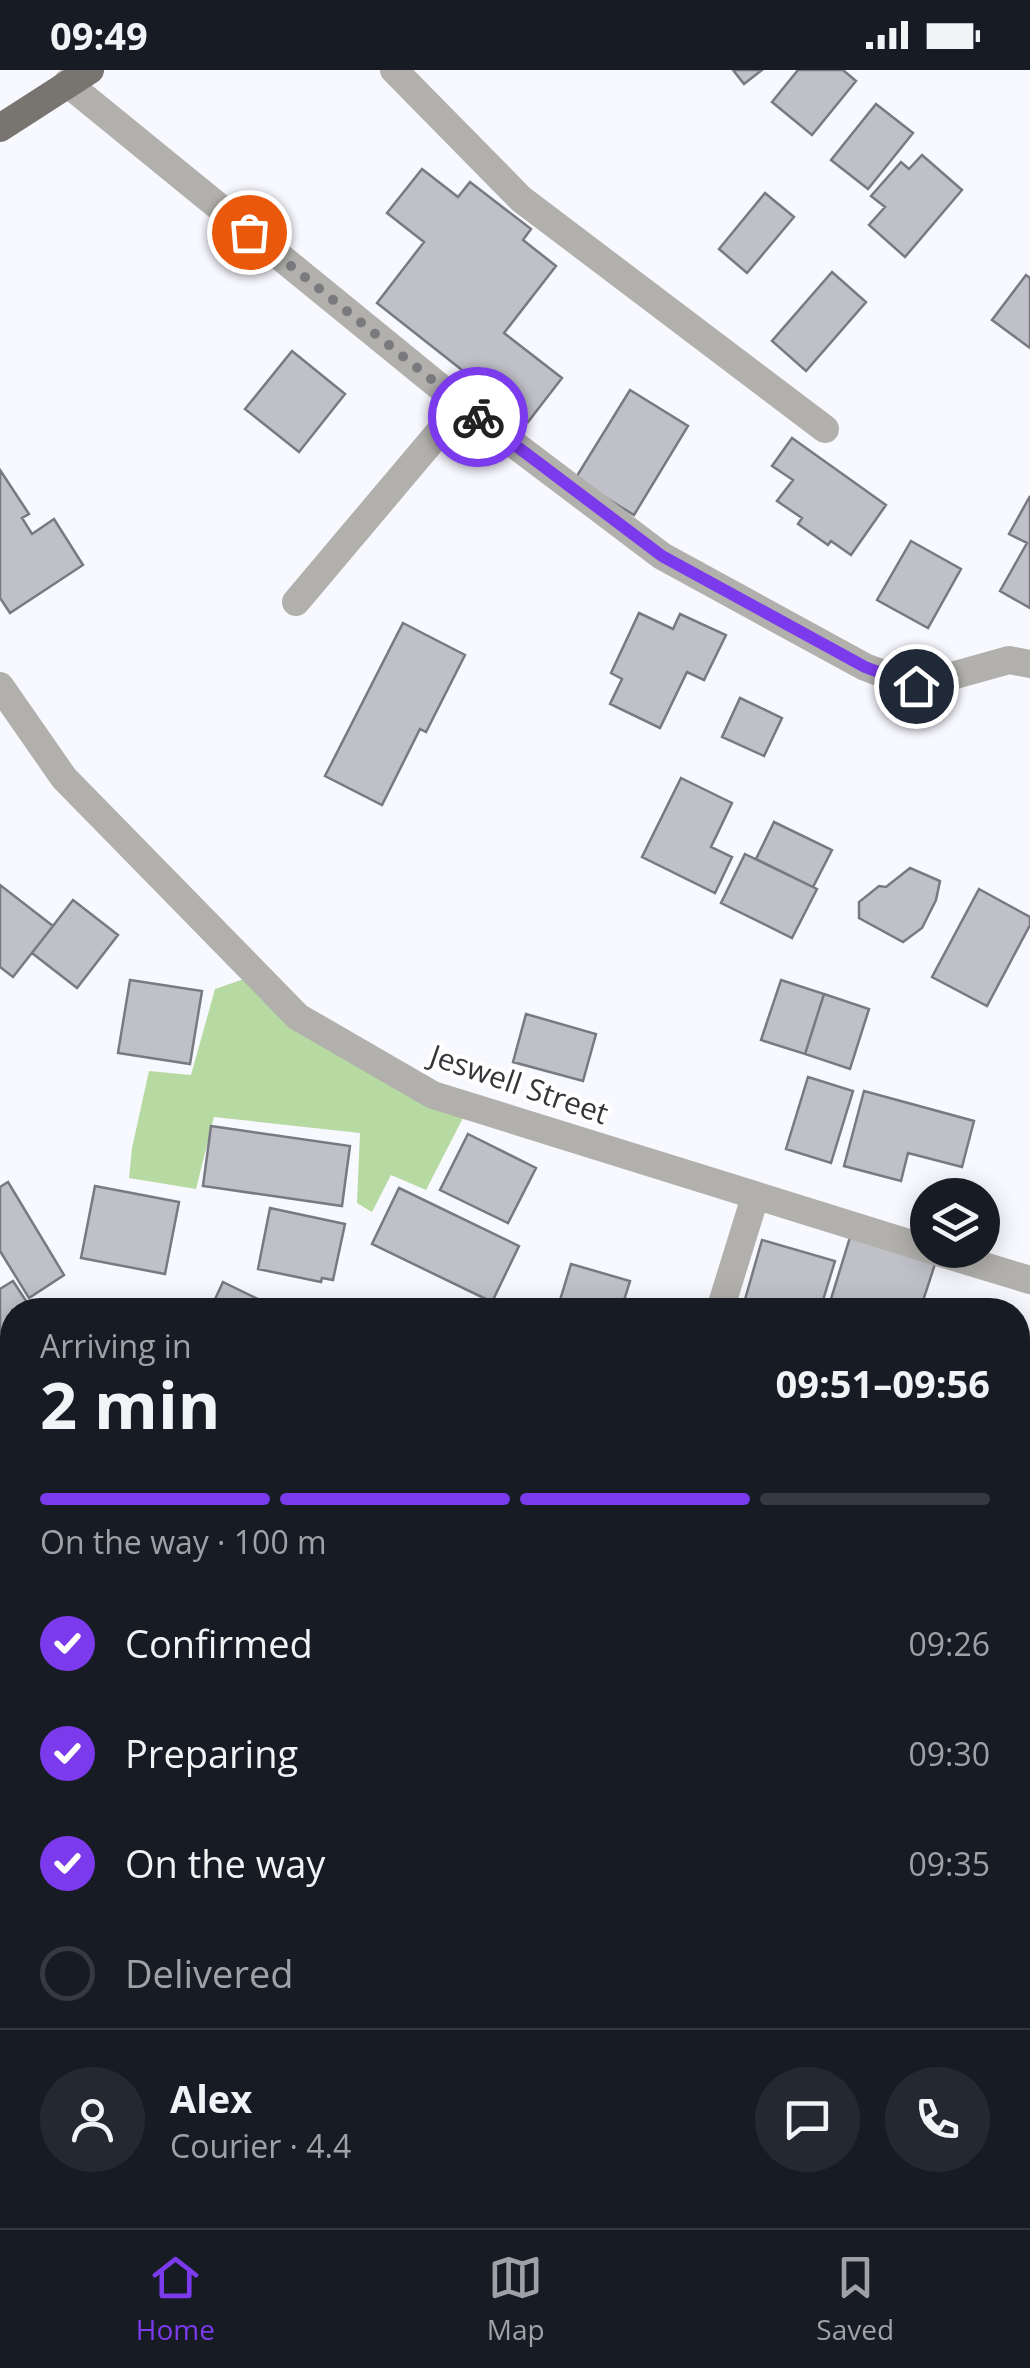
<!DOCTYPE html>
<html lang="en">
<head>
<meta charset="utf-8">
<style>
  body { margin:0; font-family:"Open Sans",sans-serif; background:#242831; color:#f1f3f6; height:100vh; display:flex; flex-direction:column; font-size:38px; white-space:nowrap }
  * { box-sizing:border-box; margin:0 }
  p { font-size:32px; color:#9ea1a6 }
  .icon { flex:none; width:55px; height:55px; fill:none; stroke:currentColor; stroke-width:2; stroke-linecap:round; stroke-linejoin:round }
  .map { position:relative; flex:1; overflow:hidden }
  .panel { position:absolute; left:0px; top:1228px; width:1030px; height:932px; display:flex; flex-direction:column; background:#171b24; border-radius:40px 40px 0 0; box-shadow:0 5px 25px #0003 }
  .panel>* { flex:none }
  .tools { position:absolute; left:910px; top:1108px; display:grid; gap:20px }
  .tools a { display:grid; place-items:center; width:90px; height:90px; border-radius:50%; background:#171b24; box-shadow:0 5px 25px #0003; font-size:50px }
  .pin { position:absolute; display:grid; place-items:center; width:85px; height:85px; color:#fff; margin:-42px; border:5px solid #fff; border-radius:50%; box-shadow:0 2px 10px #0007 }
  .courier { position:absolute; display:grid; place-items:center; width:100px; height:100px; margin:-50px; border:8px solid #7c3aed; border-radius:50%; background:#fff; color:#222; box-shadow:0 2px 12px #0007 }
  .head em { font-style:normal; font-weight:700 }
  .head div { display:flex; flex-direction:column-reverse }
  .head { display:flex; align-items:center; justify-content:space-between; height:170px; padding:0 40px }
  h1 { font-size:65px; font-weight:700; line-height:75px }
  .bar { display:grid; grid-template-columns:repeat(4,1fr); gap:15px 10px; align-content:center; height:120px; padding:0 40px }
  .bar i { height:12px; border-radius:8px; background:#363941 }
  .bar .on { background:#7c3aed }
  .bar p { grid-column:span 4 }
  .line { display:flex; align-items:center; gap:25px; padding:0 40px; border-top:2px solid #363941 }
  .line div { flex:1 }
  .round { display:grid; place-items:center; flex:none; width:105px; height:105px; border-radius:52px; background:#242831 }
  ol { padding:0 40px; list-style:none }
  li { display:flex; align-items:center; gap:30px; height:110px }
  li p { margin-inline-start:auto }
  li .icon { padding:10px; border-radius:50%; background:#7c3aed; color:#fff; stroke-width:4 }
  li:last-child { color:#9ea1a6 }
  li i { width:55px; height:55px; border:5px solid #363941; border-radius:50% }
  .status { display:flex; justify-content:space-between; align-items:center; height:70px; padding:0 50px; background:#171b24; direction:ltr }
  .status svg { height:28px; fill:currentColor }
  .menu { display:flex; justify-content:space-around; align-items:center; height:140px; border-top:2px solid #363941; background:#171b24; font-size:28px; color:#9ea1a6 }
  .menu a { display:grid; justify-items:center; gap:5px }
  .menu .on { color:#7c3aed }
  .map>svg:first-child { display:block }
  .green { fill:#b6daa2 }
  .building { fill:#c0c0c8; stroke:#797981; stroke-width:2.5 }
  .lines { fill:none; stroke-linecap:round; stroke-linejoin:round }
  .minor { stroke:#b2b0ad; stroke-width:28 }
  .secondary { stroke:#908d89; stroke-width:28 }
  .primary { stroke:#78746f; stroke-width:28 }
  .done { stroke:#7a797e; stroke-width:10; stroke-dasharray:0 18 }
  .route { stroke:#7c3aed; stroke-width:12 }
  .labels { text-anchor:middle; stroke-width:8; stroke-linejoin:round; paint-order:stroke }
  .street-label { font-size:30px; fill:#363539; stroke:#fff }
</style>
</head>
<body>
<div class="status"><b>09:49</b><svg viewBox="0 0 49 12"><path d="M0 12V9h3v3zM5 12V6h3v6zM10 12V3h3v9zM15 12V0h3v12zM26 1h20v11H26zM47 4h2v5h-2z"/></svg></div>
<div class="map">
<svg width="1030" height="2158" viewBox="0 0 1030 2158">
  <rect width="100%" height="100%" fill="#f8f8ff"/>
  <path class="green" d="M 244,909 L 464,1046 L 426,1120 L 391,1105 L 372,1142 L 357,1133 L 360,1063 L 214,1047 L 196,1119 L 129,1108 L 132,1078 L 149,1001 L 191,1005 L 215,919 Z"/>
  <path class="building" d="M 733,0 L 762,0 L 744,14 Z
    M 798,0 L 843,0 L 856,11 L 812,65 L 772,32 Z
    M 876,34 L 913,63 L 868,119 L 831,90 Z
    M 922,85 L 962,120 L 905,187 L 869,155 L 885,137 L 871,126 L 901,92 L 909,99 Z
    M 422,99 L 458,127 L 470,112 L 531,159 L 523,170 L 556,196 L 504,263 L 562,308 L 528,352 L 377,233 L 424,172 L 387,143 Z
    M 765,123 L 794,147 L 747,203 L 719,179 Z
    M 832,202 L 866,232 L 806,301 L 772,271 Z
    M 1026,205 L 1030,208 L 1030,278 L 992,250 Z
    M 292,281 L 345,324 L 299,382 L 245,339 Z
    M 630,320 L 688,356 L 634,445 L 575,409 Z
    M 792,368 L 886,435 L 851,485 L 831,471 L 828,475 L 798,454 L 802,448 L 777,431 L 793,410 L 772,396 Z
    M 0,400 L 29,444 L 22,448 L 32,464 L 54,449 L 83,495 L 10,543 L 0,528 Z
    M 1030,426 L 1030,538 L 1000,521 L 1027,473 L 1009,464 Z
    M 911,471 L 961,499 L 928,558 L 877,530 Z
    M 639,543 L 673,559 L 680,544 L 726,565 L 704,610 L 687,602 L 660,658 L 610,634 L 622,609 L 611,603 Z
    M 403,553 L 465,585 L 426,662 L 420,659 L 382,735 L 325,706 Z
    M 740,628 L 782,648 L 764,686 L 722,667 Z
    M 681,708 L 732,733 L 711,777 L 732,787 L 715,823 L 642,787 Z
    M 774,752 L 832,780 L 813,817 L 756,789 Z
    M 745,784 L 817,819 L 792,868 L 721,833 Z
    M 910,798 L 940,811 L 936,830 L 922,858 L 903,872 L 859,848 L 859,832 L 879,816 L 886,817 Z
    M 0,815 L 53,856 L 13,907 L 0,897 Z
    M 979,819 L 1030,847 L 1030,855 L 987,936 L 932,907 Z
    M 73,830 L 118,865 L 77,918 L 32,883 Z
    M 130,910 L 202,921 L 190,994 L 118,983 Z
    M 781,910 L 824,924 L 805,984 L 761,970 Z
    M 824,924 L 869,939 L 850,999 L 805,984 Z
    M 526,944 L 596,964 L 583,1011 L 513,992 Z
    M 808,1007 L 853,1021 L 831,1093 L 786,1079 Z
    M 864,1021 L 974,1051 L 962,1097 L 908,1083 L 901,1111 L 844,1096 Z
    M 211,1056 L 350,1076 L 342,1136 L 203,1116 Z
    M 468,1064 L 536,1098 L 508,1153 L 440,1120 Z
    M 8,1112 L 64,1205 L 29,1228 L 0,1181 L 0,1117 Z
    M 95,1116 L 179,1132 L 165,1204 L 81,1188 Z
    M 399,1118 L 519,1176 L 492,1232 L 372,1174 Z
    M 270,1138 L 345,1154 L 333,1210 L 322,1208 L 321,1212 L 258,1199 Z
    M 851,1164 L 936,1191 L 920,1240 L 865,1240 L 831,1229 Z
    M 762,1170 L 835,1191 L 820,1240 L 742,1240 Z
    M 571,1194 L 630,1211 L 621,1240 L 557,1240 Z
    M 13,1211 L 32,1240 L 12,1240 L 12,1306 L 3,1312 L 0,1307 L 0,1219 Z
    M 223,1212 L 262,1231 L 258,1240 L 210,1240 Z
    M 12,1414 L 12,1499 L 0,1489 L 0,1429 Z
    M 2,1890 L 12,1901 L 12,1969 L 5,1975 L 0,1970 Z
    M 0,2058 L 12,2069 L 12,2148 L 92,2148 L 83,2158 L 8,2158 L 12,2154 L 0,2143 Z
    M 102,2148 L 111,2148 L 129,2158 L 96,2158 Z
    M 129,2148 L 217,2148 L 212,2158 L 152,2158 Z
    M 300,2148 L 307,2148 L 329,2158 L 295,2158 Z"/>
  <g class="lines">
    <path class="minor" d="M 394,0 L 521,129 L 825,359
      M 67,13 L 462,335 L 662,486 L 865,597 L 916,616 L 1009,590 L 1030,594
      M 296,532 L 462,335
      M 0,616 L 64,708 L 298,947 L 433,1025 L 928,1179
      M 931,1180 L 1030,1210
      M 720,1240 L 755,1127
      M 1018,1313 L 1030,1275
      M 0,1418 L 12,1407
      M 1018,1611 L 1030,1618
      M 0,1766 L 12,1734
      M 1018,2062 L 1030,2041
      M 233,2158 L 237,2148
      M 513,2158 L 520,2148
      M 772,2158 L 778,2148
      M 961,2158 L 967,2148"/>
    <path class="secondary" d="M 0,1630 L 12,1640
      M 578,2148 L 606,2158"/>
    <path class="primary" d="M 0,58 L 90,0"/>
  </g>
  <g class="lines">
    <path class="done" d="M 249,162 L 478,347"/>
    <path class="route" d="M 478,347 L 662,486 L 865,597 L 916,616"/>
  </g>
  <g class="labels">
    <g class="street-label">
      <text transform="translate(519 1015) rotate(19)" y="10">Jeswell Street</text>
    </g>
  </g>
</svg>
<div class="tools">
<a><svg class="icon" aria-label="layers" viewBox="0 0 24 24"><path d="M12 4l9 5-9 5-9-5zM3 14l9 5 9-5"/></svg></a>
</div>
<div class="pin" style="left:249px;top:162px;background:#ea580c"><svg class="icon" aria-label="bag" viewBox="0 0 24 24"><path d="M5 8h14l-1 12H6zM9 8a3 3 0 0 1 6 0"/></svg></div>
<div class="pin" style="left:916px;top:616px;background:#1f2937"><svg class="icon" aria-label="home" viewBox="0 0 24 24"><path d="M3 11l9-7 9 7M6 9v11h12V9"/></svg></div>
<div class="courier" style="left:478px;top:347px"><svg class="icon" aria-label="bike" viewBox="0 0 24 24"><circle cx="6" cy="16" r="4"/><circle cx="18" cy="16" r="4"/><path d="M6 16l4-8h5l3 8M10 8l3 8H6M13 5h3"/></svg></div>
<section class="panel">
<div class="head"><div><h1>2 min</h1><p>Arriving in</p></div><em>09:51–09:56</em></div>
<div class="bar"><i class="on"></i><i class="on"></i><i class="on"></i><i></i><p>On the way · 100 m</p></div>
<ol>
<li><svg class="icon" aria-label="check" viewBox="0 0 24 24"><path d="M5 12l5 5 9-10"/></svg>Confirmed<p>09:26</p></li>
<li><svg class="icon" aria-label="check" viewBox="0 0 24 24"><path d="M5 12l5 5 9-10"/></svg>Preparing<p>09:30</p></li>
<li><svg class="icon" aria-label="check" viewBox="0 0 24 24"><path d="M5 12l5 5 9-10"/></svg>On the way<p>09:35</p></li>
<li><i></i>Delivered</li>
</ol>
<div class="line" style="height:180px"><a class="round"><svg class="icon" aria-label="person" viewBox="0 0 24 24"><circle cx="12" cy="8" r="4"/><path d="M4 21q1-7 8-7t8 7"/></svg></a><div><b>Alex</b><p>Courier · 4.4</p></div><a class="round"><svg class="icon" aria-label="chat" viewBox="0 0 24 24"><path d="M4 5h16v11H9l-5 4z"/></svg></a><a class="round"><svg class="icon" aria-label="phone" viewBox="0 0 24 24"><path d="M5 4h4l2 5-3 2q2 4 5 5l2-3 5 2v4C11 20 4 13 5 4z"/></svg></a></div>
</section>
</div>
<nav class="menu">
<a class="on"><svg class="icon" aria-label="home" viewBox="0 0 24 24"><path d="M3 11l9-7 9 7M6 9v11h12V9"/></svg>Home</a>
<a><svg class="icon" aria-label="map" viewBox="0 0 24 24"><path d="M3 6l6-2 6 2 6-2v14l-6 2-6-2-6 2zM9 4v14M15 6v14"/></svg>Map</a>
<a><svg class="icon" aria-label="saved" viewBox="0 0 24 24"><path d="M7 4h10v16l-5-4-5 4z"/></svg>Saved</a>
</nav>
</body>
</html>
